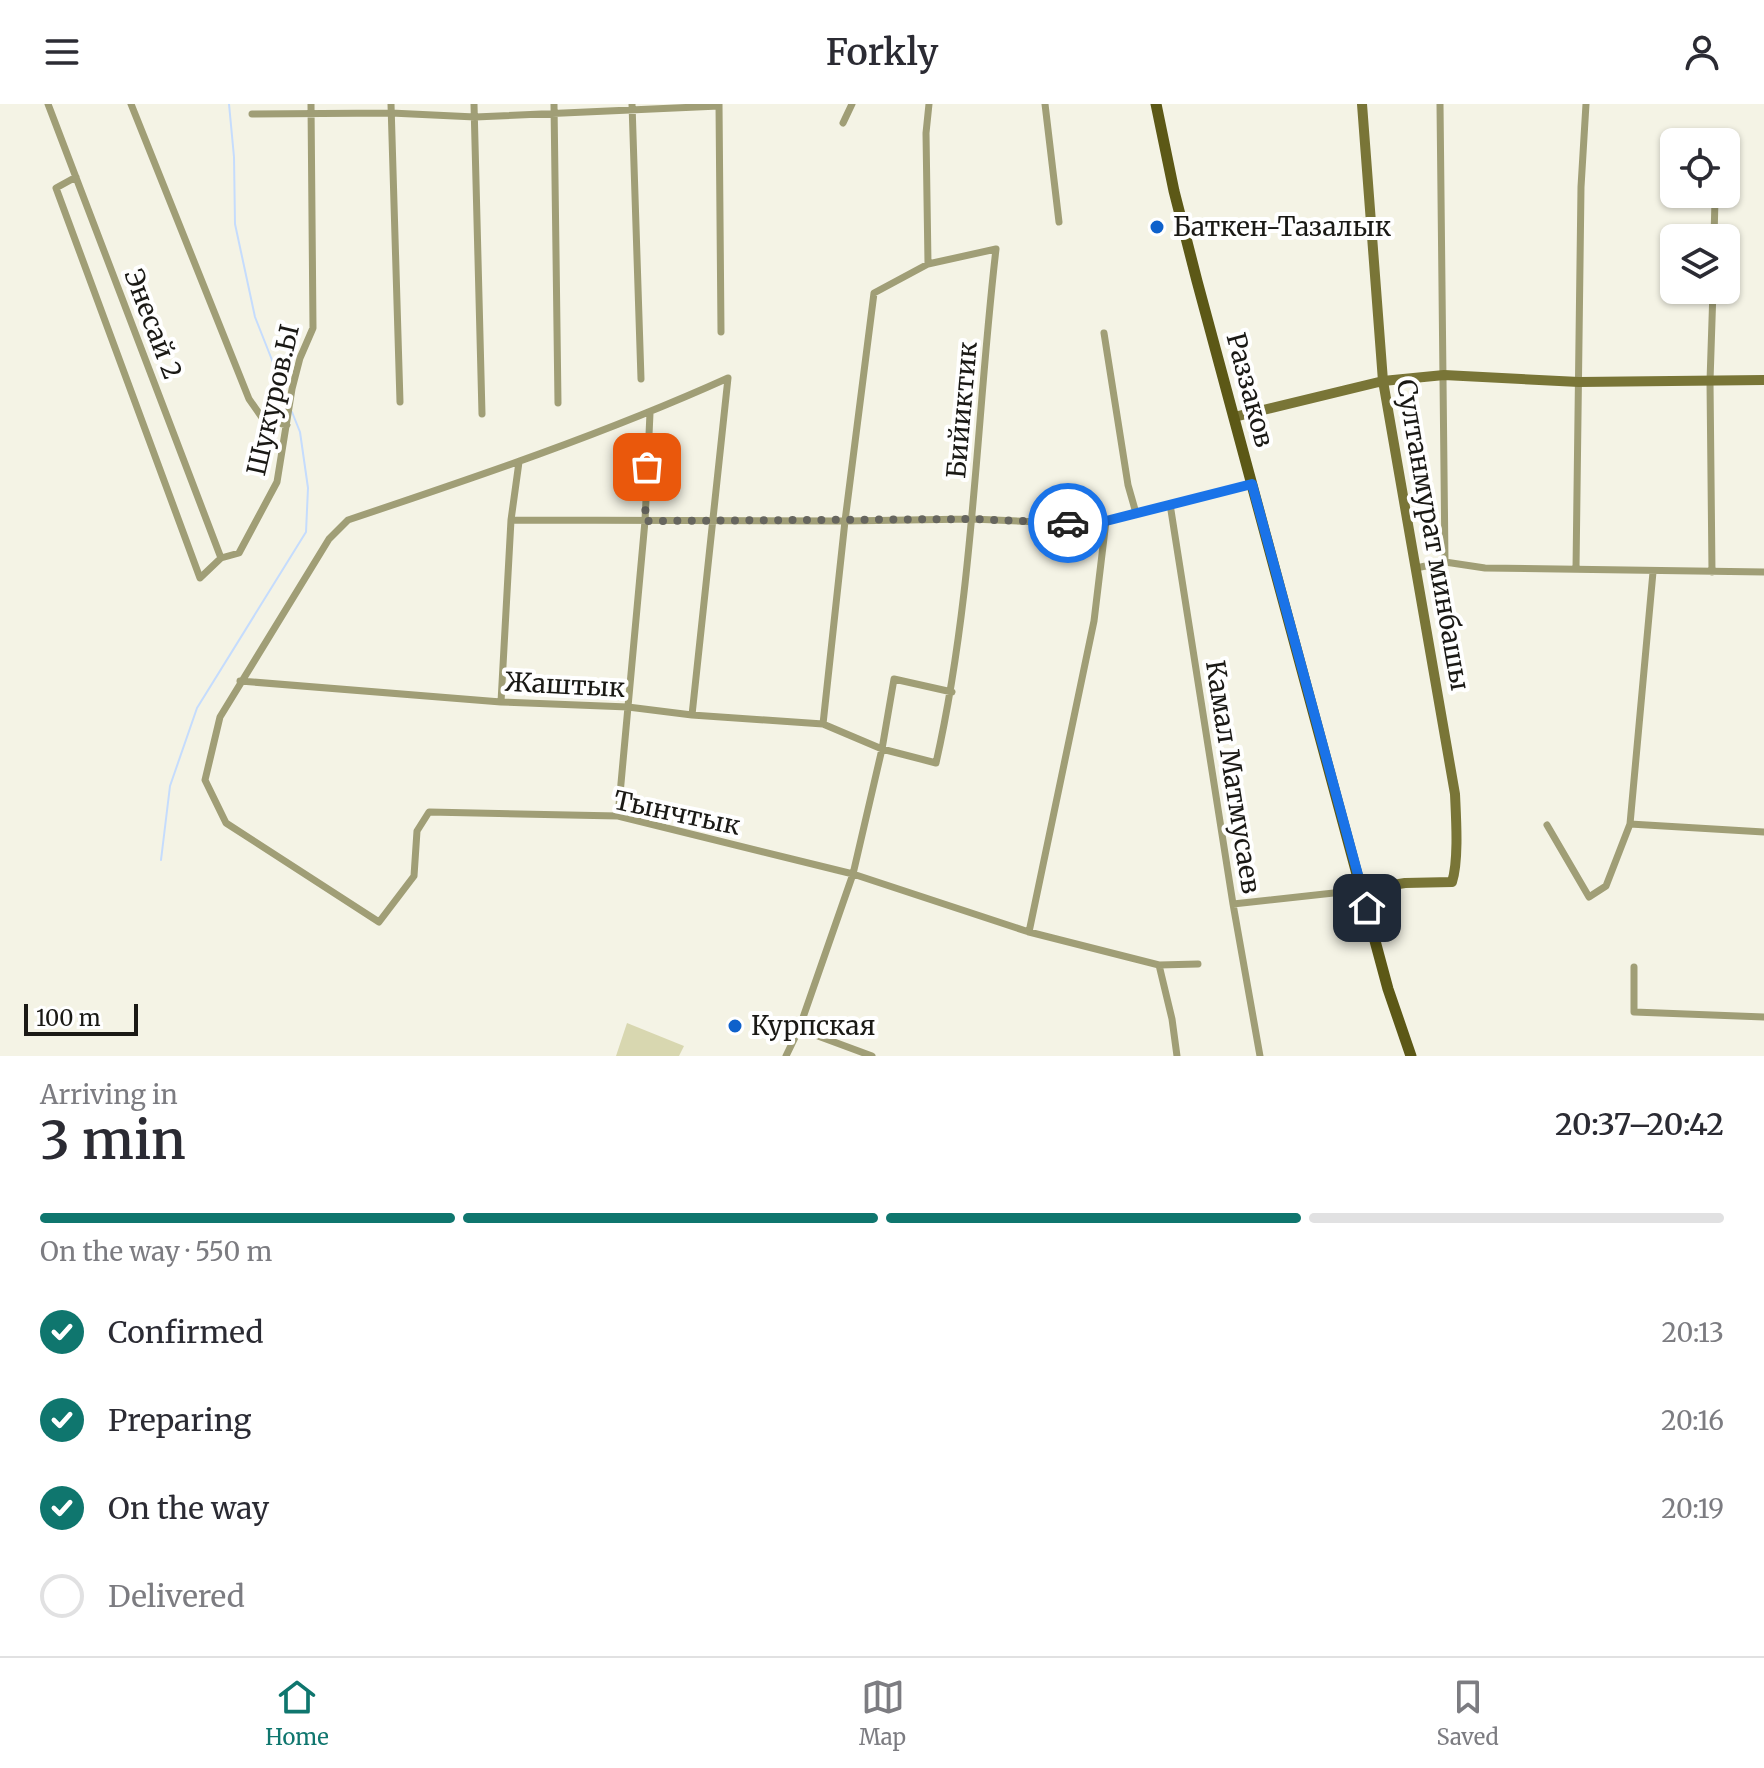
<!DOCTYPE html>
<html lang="en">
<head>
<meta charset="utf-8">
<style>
  body { margin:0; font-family:Merriweather,serif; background:#f2f2f3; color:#2b2b33; height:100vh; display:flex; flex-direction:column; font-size:30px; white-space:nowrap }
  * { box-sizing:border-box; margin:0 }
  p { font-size:26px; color:#7c7c81 }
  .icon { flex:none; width:44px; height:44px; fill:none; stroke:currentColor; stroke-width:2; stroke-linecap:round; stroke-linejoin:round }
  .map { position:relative; height:952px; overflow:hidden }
  .sheet { display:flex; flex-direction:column; background:#fff; flex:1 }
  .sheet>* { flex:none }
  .buttons { position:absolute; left:1660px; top:24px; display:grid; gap:16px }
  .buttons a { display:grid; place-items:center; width:80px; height:80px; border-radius:12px; background:#fff; box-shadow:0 2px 6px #0004; font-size:40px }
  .scale { position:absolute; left:24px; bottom:20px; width:114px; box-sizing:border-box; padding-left:8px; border:4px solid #1a1915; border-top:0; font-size:22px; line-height:28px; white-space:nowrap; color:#1a1915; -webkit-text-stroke:6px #fff; paint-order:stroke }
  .pin { position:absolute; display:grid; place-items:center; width:68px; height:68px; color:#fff; margin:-34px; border-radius:16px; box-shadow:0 4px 12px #0006 }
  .courier { position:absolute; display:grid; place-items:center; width:80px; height:80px; margin:-40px; border:6px solid #1a73e8; border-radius:50%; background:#fff; color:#222; box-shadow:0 2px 10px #0007 }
  .head em { font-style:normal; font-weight:600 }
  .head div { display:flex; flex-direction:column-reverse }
  .head { display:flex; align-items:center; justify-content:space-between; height:136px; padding:0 40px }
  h1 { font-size:52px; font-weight:600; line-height:60px }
  .bar { display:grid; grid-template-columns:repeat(4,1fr); gap:12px 8px; align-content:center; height:96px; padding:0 40px }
  .bar i { height:10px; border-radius:6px; background:#e1e1e2 }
  .bar .active { background:#0f766e }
  .bar p { grid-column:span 4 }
  ol { padding:0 40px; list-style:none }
  li { display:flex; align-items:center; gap:24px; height:88px }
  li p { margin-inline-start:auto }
  li .icon { padding:8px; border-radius:50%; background:#0f766e; color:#fff; stroke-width:4 }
  li:last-child { color:#7c7c81 }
  li i { width:44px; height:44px; border:4px solid #e1e1e2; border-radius:50% }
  header { display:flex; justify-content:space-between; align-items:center; height:104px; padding:0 40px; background:#fff; font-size:36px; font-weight:600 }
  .tab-bar { display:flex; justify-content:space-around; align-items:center; height:112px; border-top:2px solid #e1e1e2; background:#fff; font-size:22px; color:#7c7c81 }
  .tab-bar a { display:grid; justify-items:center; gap:4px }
  .tab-bar .active { color:#0f766e }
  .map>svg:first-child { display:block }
  .green { fill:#d8d7b0 }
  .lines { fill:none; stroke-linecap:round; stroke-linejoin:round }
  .stream { stroke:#c5dcfd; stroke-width:2 }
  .street { stroke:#a09e76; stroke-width:7 }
  .secondary { stroke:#797537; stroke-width:10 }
  .primary { stroke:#5c5816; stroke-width:11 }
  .done { stroke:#66655e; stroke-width:8; stroke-dasharray:0 14.4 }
  .route { stroke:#1a73e8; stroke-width:10 }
  .poi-dot { fill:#0e61cb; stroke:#fff; stroke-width:3 }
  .labels { text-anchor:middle; stroke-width:8; stroke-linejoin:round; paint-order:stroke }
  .poi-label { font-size:26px; fill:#1a1915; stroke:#fff; text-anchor:start }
  .street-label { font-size:26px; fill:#1a1915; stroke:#fff }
</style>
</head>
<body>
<header><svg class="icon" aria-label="menu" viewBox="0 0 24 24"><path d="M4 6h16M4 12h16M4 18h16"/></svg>Forkly<svg class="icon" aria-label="person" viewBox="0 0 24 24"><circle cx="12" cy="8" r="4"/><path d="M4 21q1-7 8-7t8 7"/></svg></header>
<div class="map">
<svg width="1764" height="952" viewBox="0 0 1764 952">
  <rect width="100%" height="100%" fill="#f4f3e5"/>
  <path class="green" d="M 627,919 L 684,942 L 679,952 L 616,952 Z"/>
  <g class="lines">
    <path class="stream" d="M 229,0 L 234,53 L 235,120 L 255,213 L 287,294
      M 161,756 L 170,682 L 197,604 L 306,428 L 308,384 L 300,328 L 292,308"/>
    <path class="street" d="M 48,0 L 221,454
      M 131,0 L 249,295 L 263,315 L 287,321
      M 391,0 L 400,298
      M 474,0 L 482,310
      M 554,0 L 558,299
      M 632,0 L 641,275
      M 719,0 L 721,228
      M 1045,0 L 1059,118
      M 1440,0 L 1445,458
      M 252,10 L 391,9 L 475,13 L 719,2
      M 843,19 L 852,0
      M 76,73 L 56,84 L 200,474 L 221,454 L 239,449 L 277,378 L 292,285 L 300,254 L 313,224 L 311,0
      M 1714,134 L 1715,95
      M 928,160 L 926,29 L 929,0
      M 1104,229 L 1128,381 L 1136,409
      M 1170,400 L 1233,800 L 1260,952
      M 511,416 L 845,417 L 972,415 L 1062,419 L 1106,417 L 1252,380
      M 1416,464 L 1445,458 L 1485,464 L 1764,468
      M 1576,465 L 1581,83 L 1586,0
      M 1712,468 L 1710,277 L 1713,186
      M 240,577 L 501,598 L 628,603 L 692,611 L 823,620 L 882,645 L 936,659 C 974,490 976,316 996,145 L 928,160 L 874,189 L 845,417 L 823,620
      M 501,598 L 511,416 L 519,358
      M 692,611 L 728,274 C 604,330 476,373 348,416 L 329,435 L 220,613 L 205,676 L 226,719 L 379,818 L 414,772 L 417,727 L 429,708 L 618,712 L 853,770 L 1029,828 L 1159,861 L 1198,860
      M 618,712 L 645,417 L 650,309
      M 1630,720 L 1764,728
      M 1547,721 L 1589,793 L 1606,782 L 1630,720 L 1653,468
      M 1233,800 L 1361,786
      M 1029,828 L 1094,517 L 1106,417
      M 1159,861 L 1172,915 L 1177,952
      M 1634,863 L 1634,908 L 1764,913
      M 799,925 L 872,952
      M 786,952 L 799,925 L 853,770 L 882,645 L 894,575 L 952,588"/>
    <path class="secondary" d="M 1362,0 L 1383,277 L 1455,690 C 1456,713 1459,756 1452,778 L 1405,779 L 1362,786
      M 1234,313 L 1383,277 L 1444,271 L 1579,278 L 1764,276"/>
    <path class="primary" d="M 1156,0 L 1174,87 L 1197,177 L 1388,885 L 1411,952"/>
  </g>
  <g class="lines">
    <path class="done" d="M 647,363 L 645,417 L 972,415 L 1068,419"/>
    <path class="route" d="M 1068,419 L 1106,417 L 1252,380 L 1367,804"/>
  </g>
  <g class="poi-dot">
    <circle cx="1157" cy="123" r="8"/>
    <circle cx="735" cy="922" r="8"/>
  </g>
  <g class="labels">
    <g class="poi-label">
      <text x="1173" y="132">Баткен-Тазалык</text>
      <text x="751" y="931">Курпская</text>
    </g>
    <g class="street-label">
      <text transform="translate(153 220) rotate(69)" y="9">Энесай 2</text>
      <text transform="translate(1250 286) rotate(75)" y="9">Раззаков</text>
      <text transform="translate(273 296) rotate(-77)" y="9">Шукуров.Ы</text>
      <text transform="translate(962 306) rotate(-85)" y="9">Бийиктик</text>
      <text transform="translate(1433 431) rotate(80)" y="9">Султанмурат минбашы</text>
      <text transform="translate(565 581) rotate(3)" y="9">Жаштык</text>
      <text transform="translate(1233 673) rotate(81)" y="9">Камал Матмусаев</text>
      <text transform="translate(677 709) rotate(12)" y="9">Тынчтык</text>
    </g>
  </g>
</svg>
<div class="buttons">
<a><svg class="icon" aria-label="locate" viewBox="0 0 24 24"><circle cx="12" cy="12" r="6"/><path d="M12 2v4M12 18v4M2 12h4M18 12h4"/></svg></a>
<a><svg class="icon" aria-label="layers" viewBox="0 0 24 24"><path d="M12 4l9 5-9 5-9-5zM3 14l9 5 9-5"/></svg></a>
</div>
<div class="scale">100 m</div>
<div class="pin" style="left:647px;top:363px;background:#ea580c"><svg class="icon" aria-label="bag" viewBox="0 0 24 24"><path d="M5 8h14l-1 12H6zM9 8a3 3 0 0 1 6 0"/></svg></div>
<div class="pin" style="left:1367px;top:804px;background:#1f2937"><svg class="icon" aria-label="home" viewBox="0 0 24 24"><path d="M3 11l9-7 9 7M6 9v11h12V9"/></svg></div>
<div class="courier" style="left:1068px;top:419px"><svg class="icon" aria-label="car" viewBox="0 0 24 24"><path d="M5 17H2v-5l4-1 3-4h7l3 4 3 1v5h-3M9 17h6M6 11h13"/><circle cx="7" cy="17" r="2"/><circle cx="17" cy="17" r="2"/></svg></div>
</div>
<section class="sheet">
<div class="head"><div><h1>3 min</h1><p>Arriving in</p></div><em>20:37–20:42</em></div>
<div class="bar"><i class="active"></i><i class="active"></i><i class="active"></i><i></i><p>On the way · 550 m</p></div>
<ol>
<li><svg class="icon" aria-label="check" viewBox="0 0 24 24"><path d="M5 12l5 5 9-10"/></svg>Confirmed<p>20:13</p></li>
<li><svg class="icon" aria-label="check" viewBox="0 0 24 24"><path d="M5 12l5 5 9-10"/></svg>Preparing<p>20:16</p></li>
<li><svg class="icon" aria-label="check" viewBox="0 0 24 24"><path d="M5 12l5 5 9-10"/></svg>On the way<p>20:19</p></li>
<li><i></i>Delivered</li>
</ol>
</section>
<nav class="tab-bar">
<a class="active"><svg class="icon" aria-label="home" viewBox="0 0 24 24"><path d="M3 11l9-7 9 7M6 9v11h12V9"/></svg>Home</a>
<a><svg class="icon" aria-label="map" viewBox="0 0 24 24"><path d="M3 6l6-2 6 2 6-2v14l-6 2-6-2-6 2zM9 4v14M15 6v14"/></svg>Map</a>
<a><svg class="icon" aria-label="saved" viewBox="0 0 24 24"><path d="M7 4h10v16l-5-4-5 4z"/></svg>Saved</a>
</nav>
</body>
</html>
